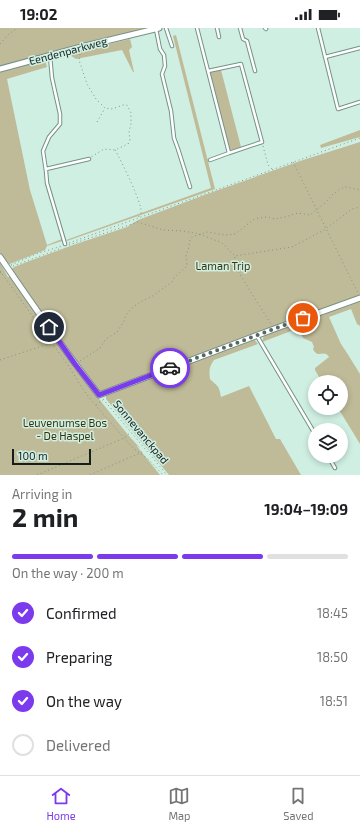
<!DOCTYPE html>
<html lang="en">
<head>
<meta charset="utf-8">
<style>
  body { margin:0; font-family:"Exo 2",sans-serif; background:#f6f6f6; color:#202124; height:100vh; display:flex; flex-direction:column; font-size:15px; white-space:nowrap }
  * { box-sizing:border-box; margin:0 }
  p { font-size:13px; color:#757577 }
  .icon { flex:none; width:22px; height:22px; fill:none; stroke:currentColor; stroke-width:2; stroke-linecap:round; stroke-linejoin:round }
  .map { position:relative; height:447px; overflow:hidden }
  .panel { display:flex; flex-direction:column; background:#fff; flex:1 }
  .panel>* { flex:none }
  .tools { position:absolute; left:308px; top:347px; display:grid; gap:8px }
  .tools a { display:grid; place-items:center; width:40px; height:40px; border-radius:50%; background:#fff; box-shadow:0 2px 6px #0003; font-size:20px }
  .scale { position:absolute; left:12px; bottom:10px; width:79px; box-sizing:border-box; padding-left:4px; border:2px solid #141f1b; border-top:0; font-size:11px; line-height:14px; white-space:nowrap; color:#141f1b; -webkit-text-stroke:3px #d0efe3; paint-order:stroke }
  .pin { position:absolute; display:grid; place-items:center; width:34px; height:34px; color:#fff; margin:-17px; border:2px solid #fff; border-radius:50%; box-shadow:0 1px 4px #0007 }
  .courier { position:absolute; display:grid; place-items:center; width:40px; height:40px; margin:-20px; border:3px solid #7c3aed; border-radius:50%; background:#fff; color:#222; box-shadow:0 1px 5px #0007 }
  .summary em { font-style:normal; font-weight:700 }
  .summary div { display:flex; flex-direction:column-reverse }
  .summary { display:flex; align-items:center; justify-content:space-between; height:68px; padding:0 12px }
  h1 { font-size:26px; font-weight:700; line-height:30px }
  .bar { display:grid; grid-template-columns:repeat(4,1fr); gap:6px 4px; align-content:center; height:48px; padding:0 12px }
  .bar i { height:5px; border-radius:3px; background:#e0e0e0 }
  .bar .on { background:#7c3aed }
  .bar p { grid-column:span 4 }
  ol { padding:0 12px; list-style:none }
  li { display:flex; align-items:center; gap:12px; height:44px }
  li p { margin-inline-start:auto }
  li .icon { padding:4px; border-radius:50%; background:#7c3aed; color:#fff; stroke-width:4 }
  li:last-child { color:#757577 }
  li i { width:22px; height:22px; border:2px solid #e0e0e0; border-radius:50% }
  .status { display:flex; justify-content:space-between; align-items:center; height:28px; padding:0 20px; background:#fff; direction:ltr }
  .status svg { height:11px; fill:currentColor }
  .menu { display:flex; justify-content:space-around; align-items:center; height:56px; border-top:1px solid #e0e0e0; background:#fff; font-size:11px; color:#757577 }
  .menu a { display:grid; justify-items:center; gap:2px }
  .menu .on { color:#7c3aed }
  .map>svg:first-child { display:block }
  .green { fill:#bfbb98 }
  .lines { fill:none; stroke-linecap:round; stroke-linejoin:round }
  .lane-casing { stroke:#759288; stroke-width:4.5 }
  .street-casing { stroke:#759288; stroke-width:7 }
  .path { stroke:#7d938b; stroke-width:1; stroke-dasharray:1 3; stroke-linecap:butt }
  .lane { stroke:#fff; stroke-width:2.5 }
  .street { stroke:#fff; stroke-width:5 }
  .done { stroke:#566861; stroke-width:4; stroke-dasharray:0 7.2 }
  .route { stroke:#7c3aed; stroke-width:5 }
  .labels { text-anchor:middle; stroke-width:3; stroke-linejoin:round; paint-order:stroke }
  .street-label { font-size:11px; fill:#141f1b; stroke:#d0efe3 }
  .park-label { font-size:11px; fill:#39340e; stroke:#d0efe3 }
</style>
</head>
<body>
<div class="status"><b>19:02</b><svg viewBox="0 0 49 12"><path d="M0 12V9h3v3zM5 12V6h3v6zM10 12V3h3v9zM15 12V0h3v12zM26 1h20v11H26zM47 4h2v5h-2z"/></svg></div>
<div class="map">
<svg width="360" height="447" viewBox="0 0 360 447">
  <rect width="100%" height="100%" fill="#d0efe3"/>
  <path class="green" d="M 0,0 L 153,0 L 0,38 Z
    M 176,7 L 215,161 L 67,213 L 66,212 L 211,160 L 173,8 Z
    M 130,11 L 132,19 L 129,22 L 134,44 L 133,44 L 122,22 L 76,31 L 68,26 Z
    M 45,32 L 47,39 L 7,51 L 30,162 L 47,217 L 62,211 L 62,213 L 47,218 L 45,222 L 10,236 L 7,235 L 0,226 L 0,44 Z
    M 221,42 L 241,119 L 230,122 L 210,44 Z
    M 360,102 L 360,109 L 321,120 L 320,117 Z
    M 360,114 L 360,267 L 226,316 L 101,364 L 97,361 L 59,310 L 11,242 L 14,239 L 24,235 L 73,217 L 127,199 L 138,192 L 207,166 L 303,132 Z
    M 0,235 L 8,249 L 9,249 L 9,245 L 80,345 L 103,376 L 129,408 L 141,421 L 136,417 L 160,447 L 0,447 Z
    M 360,273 L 360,298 L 357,296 L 351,281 L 329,289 L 341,316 L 347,325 L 360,346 L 360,416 L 338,380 L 341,380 L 341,354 L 322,354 L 315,342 L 315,340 L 329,329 C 326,324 323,326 318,326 C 317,326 315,324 314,323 L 313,321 L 314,319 L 312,314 L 303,310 L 299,300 L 262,314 L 264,307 Z
    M 254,311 L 258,316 L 214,332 C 209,339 209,343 210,351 C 218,359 219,357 221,369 L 249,358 L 276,411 L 280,411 L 301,447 L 169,447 L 106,371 L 106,367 L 211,326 Z"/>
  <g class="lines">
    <defs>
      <path id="lane" d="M 166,0 L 172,18
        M 197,0 L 229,125 L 262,114 L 241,36 L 208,43
        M 217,0 L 219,9
        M 240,0 L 243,11 L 247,13 L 255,43
        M 265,0 L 266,1
        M 318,0 L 338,81 L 360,74
        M 156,1 L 160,21 L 164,27 L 165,38 L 162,46 L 171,83 L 174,110 L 178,121 L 190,159
        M 50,28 L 52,50 L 60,86 L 60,96 L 49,109 L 43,123 L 46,143 L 47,155 L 65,216
        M 325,29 L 360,20
        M 210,132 L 229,125
        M 46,141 L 89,131
        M 257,308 L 315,406
        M 328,428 L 335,440"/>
      <path id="street" d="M 0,41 L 85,18 L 159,0
        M 0,229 C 32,276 64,322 99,367 L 274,301 L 360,270"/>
    </defs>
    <use href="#lane" class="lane-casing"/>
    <use href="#street" class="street-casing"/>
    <path class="path" d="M 0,16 L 10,5 L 18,0
      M 80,26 L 79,32 L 87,56 L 96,71 L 105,80 L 112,81 L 123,77 L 127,77 L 131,85 L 131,96 L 129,104 L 130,112 L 128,116 L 115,122 L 104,121 L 91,129
      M 97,94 L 105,80
      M 263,118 L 268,137 L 272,141
      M 115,122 C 120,130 143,177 141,184 C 141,186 139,188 138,190
      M 293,134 L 358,265
      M 69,215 L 360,110
      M 69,217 L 138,194 L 163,202 L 183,203 L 200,206 L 222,215 L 235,228 L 292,219 L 324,202 L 352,181 L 360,179
      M 235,229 L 234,237 L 271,296
      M 11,237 L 36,226 L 62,218
      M 13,238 L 62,220
      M 0,243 L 70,340 L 82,360 L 96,378 L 133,420 L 148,431 L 163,447
      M 0,245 L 3,243
      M 0,332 L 51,315
      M 80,333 L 100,320 L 106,311 L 117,304 L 124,293 L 126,287 L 132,280 L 140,274 L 151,269 L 172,254 L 175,249 L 187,238 C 187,235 186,231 186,228 C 187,222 190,220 189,214 L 192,209 L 207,204 L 226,207 L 235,206 L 253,192 L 258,190 L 267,189 L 275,191 L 285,189 L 298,185 L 310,187 L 325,175 L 332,167 L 340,161 L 346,159 L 360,162
      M 103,371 L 167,447
      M 96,377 L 103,372
      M 37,447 L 124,410 L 131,404
      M 90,447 L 140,425 L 144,423"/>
    <use href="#lane" class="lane"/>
    <use href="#street" class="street"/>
  </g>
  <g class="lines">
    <path class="done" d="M 170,340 L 303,290"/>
    <path class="route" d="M 49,299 L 75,336 L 99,367 L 170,340"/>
  </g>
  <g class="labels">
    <g class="street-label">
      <text transform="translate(68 23) rotate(-15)" y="4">Eendenparkweg</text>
      <text transform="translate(141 404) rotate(50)" y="4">Sonnevanckpad</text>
    </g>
    <g class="park-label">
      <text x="223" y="242">Laman Trip</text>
      <text x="65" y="399">Leuvenumse Bos<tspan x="65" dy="13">- De Haspel</tspan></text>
    </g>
  </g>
</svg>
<div class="tools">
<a><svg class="icon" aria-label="locate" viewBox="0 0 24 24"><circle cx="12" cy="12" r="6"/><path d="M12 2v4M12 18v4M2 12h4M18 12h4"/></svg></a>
<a><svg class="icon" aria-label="layers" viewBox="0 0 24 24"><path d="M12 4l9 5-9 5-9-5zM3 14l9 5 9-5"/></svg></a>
</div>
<div class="scale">100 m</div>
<div class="pin" style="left:303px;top:290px;background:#ea580c"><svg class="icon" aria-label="bag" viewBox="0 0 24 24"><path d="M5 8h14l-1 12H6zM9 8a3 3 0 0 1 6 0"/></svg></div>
<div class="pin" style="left:49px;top:299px;background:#1f2937"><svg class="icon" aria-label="home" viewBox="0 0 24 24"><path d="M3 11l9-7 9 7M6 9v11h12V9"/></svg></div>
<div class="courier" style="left:170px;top:340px"><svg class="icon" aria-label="car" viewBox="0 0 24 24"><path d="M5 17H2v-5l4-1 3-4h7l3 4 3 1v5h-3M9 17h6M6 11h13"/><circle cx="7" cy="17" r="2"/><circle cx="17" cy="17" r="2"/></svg></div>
</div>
<section class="panel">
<div class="summary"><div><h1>2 min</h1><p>Arriving in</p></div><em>19:04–19:09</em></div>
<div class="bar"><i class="on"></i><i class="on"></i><i class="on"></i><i></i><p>On the way · 200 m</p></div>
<ol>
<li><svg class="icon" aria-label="check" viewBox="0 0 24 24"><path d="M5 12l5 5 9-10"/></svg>Confirmed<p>18:45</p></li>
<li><svg class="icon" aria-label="check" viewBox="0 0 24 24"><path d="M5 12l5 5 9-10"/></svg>Preparing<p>18:50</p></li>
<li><svg class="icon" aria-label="check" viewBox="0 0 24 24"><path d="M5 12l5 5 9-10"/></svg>On the way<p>18:51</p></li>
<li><i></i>Delivered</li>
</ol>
</section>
<nav class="menu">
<a class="on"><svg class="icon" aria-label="home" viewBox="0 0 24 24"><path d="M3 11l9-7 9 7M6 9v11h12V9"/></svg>Home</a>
<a><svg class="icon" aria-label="map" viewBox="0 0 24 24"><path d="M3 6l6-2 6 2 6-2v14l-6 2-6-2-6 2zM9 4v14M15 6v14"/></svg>Map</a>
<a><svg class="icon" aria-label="saved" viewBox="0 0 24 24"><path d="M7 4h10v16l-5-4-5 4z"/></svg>Saved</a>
</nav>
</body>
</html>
